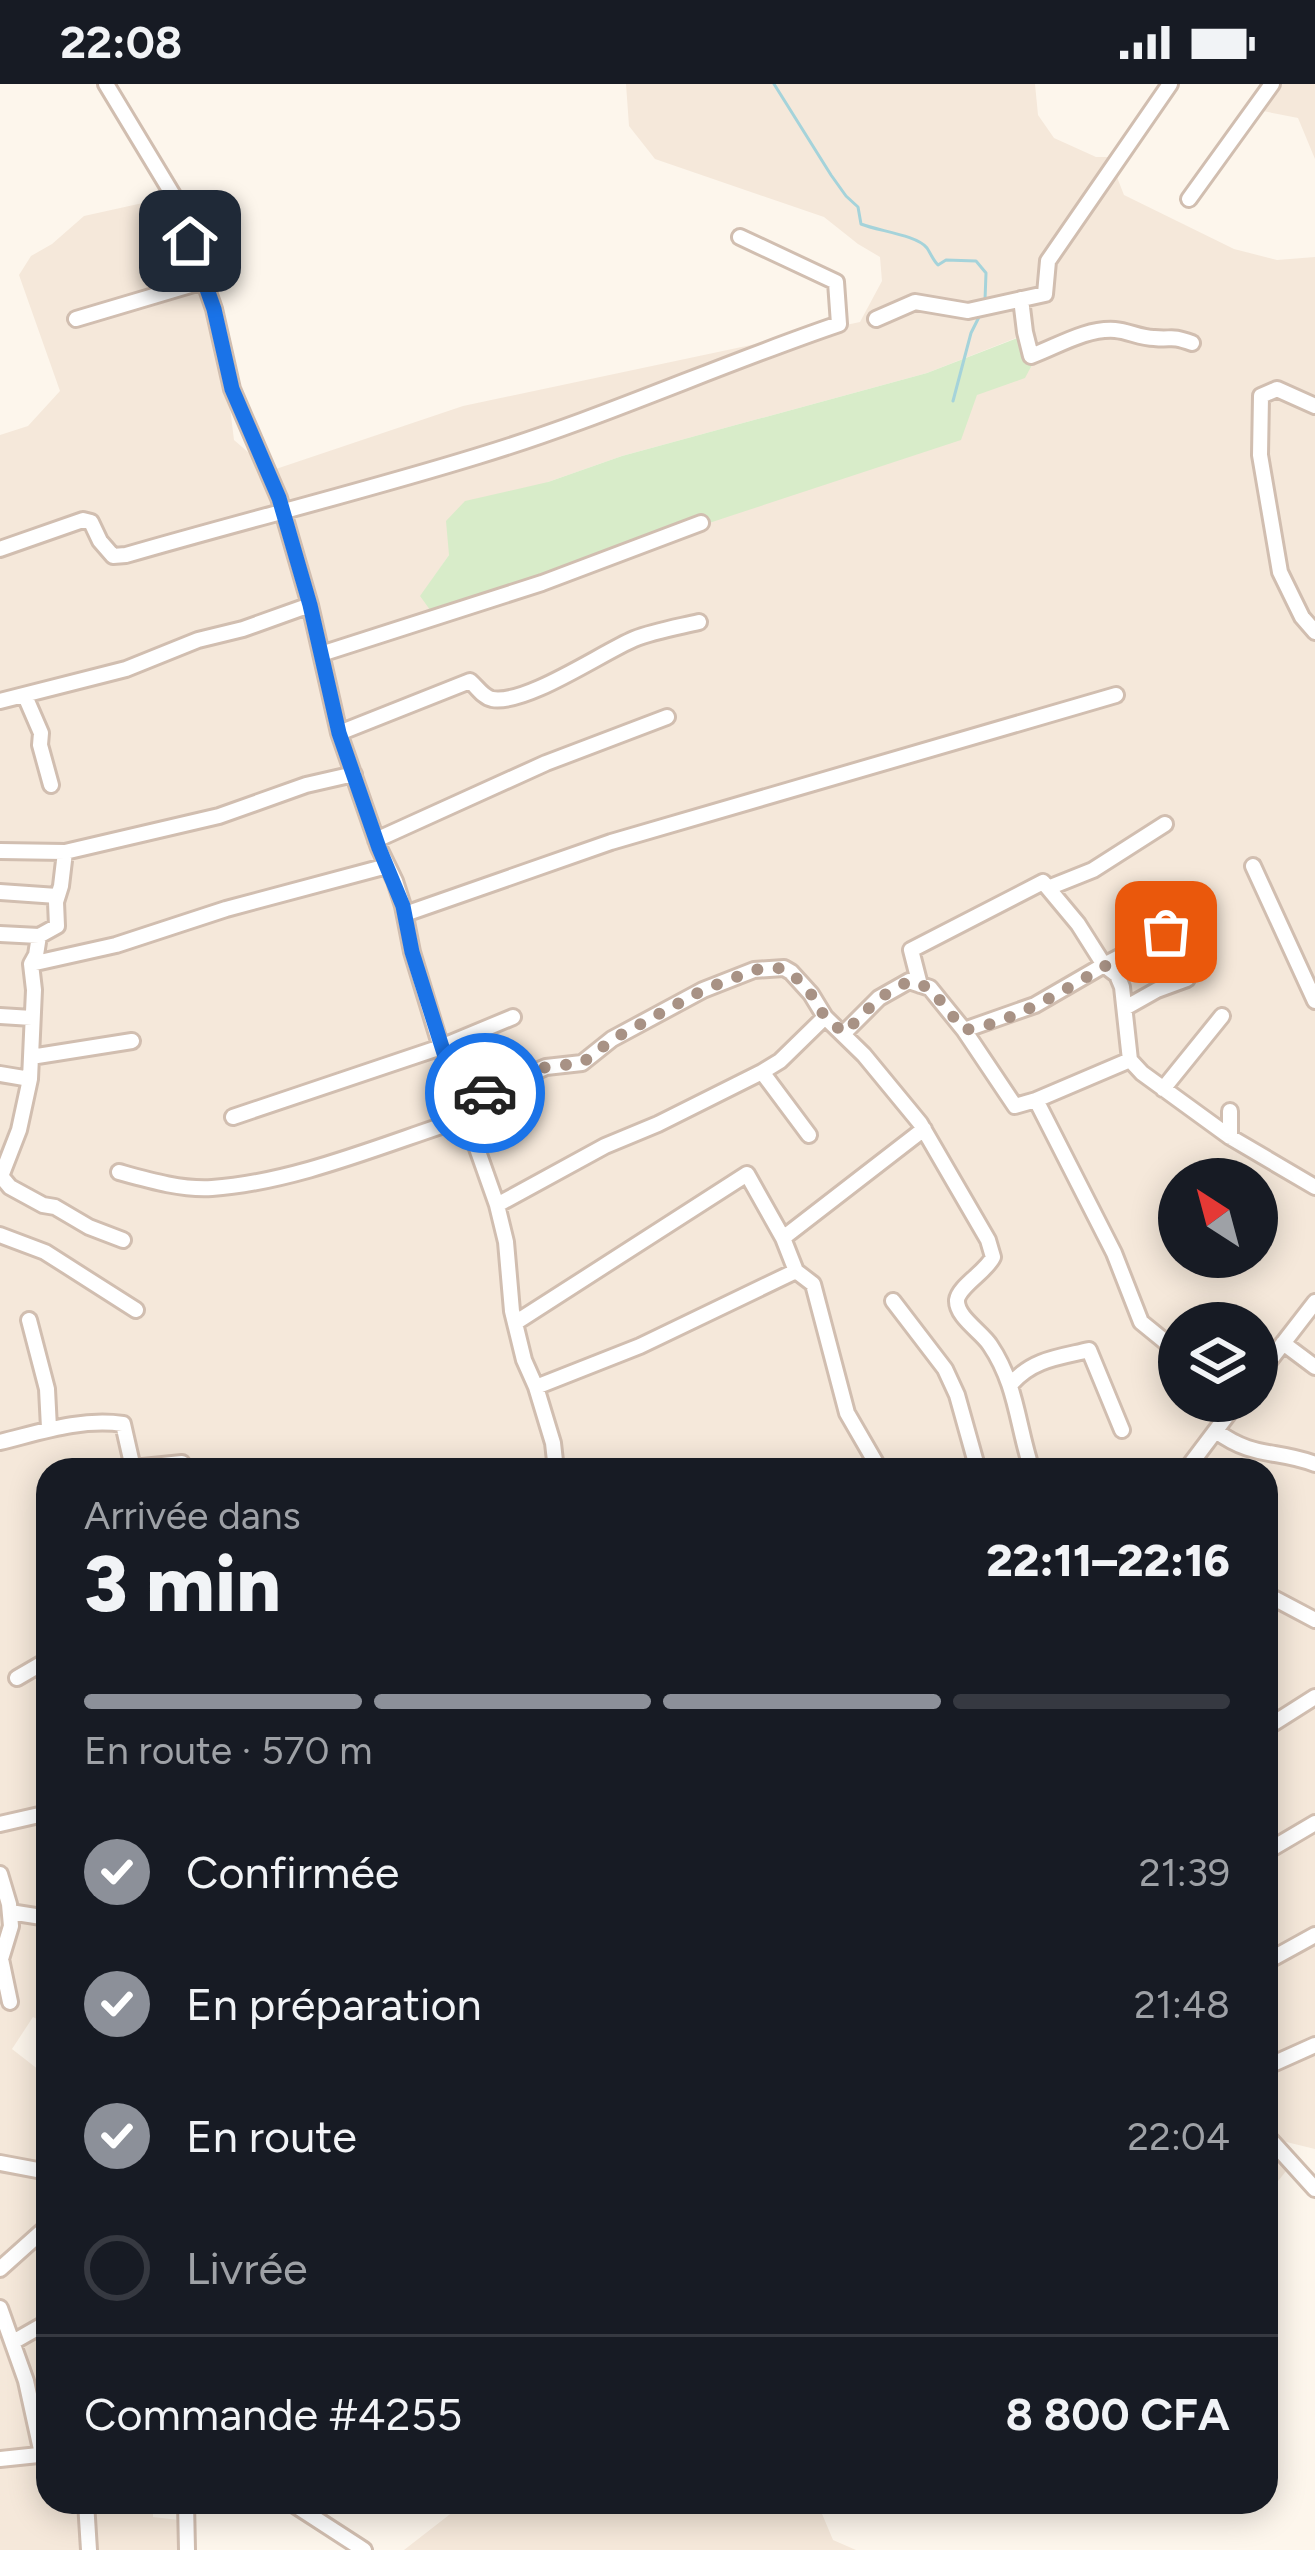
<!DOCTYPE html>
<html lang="fr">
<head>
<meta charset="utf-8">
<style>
  body { margin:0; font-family:Figtree,sans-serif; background:#242831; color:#f1f3f6; height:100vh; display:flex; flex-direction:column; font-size:45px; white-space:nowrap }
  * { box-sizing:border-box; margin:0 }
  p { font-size:39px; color:#9ea1a6 }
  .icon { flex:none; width:66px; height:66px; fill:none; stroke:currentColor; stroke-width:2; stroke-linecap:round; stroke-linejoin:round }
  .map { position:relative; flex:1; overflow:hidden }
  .sheet { position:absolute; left:36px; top:1374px; width:1242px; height:1056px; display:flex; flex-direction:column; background:#171b24; border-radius:36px; box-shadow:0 6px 30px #0003 }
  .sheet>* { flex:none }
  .needle { width:78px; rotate:324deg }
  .fabs { position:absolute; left:1158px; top:1074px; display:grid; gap:24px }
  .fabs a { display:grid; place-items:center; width:120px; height:120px; border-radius:50%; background:#171b24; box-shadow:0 6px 30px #0003; font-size:60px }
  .pin { position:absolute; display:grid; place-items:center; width:102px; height:102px; color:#fff; margin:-51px; border-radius:24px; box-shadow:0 6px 18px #0006 }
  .courier { position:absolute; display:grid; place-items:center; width:120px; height:120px; margin:-60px; border:9px solid #1a73e8; border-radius:50%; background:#fff; color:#222; box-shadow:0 3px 15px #0007 }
  .head em { font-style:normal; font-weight:800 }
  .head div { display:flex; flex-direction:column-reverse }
  .head { display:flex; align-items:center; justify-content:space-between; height:204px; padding:0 48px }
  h1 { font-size:78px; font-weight:800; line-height:90px }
  .bar { display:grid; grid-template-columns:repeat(4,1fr); gap:18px 12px; align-content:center; height:144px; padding:0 48px }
  .bar i { height:15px; border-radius:9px; background:#363941 }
  .bar .current { background:#8c9099 }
  .bar p { grid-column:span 4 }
  .line { display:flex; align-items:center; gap:30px; padding:0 48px; border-top:3px solid #363941 }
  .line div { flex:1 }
  ol { padding:0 48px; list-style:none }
  li { display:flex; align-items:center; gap:36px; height:132px }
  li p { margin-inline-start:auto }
  li .icon { padding:12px; border-radius:50%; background:#8c9099; color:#fff; stroke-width:4 }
  li:last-child { color:#9ea1a6 }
  li i { width:66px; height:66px; border:6px solid #363941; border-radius:50% }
  .status { display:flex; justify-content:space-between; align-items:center; height:84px; padding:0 60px; background:#171b24; direction:ltr }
  .status svg { height:33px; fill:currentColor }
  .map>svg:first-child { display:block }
  .residential { fill:#f5e8da; fill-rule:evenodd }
  .green { fill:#d8ecc9 }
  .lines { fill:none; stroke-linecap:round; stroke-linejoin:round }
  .stream { stroke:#a5d3da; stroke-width:3 }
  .minor-casing { stroke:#d1beb0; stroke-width:20 }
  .minor { stroke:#fff; stroke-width:14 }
  .done { stroke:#a89285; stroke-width:12; stroke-dasharray:0 21.6 }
  .route { stroke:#1a73e8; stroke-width:15 }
</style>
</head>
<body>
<div class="status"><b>22:08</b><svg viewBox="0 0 49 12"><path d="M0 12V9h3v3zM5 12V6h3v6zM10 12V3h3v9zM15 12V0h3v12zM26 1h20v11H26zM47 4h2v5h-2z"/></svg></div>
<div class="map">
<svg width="1315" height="2466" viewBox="0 0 1315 2466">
  <rect width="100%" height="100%" fill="#fdf6ec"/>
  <path class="residential" d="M 626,0 L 1035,0 L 1038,31 L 1054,54 L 1096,73 L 1109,73 L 1124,111 L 1234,165 L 1277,176 L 1315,173 L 1315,2065 L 1266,2053 L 1266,1386 L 48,1386 L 48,1941 L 33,1933 L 12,1965 L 48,1993 L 48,2142 L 40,2151 L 48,2161 L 48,2292 L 27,2296 L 48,2389 L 48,2418 L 153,2418 L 153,2433 L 187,2437 L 187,2466 L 0,2466 L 0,351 L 28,342 L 60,307 L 19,191 L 31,172 L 52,160 L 84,132 L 179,111 L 215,200 L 234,356 L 270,387 L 463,322 L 860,238 L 882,197 L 880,173 L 858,160 L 824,133 L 655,75 L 629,42 ZM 1024,251 L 977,311 L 421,512 L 449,471 L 548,398 L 622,372 L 927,289 ZM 1179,1095 L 1257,1095 L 1257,1173 L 1179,1173 ZM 1179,1239 L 1257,1239 L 1257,1317 L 1179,1317 Z
    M 1272,0 L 1315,0 L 1315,75 L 1298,34 L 1253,25 Z
    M 1266,2061 L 1295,2076 L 1266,2112 Z
    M 473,2418 L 817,2418 L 833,2456 L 856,2466 L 404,2466 L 458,2424 Z"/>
  <path class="green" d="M 1025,251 L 1033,279 L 1025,294 L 977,311 L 961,356 L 433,530 L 420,512 L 449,471 L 446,437 L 465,417 L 548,398 L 622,372 L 927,289 Z"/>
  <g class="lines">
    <path class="stream" d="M 774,0 L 831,91 L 846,112 L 858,123 L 861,140 C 878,147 917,151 927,164 C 931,170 933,176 938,181 L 946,176 L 976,177 L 986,189 L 985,216
      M 953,317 L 971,249 L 981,229"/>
    <defs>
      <path id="minor" d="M 106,0 L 176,116 L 214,225 L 232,305 L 279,414 L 310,521 L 339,649 L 379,764 L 395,797 L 403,822 L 412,868 L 439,957 L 497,1121 L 506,1158 L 512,1227 L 524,1276 L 536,1303 L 553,1359 L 556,1386
        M 1189,115 L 1272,0
        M 1021,215 L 1025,248 L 1031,272 C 1058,262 1086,244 1115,246 C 1128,247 1141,254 1154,254 C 1174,256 1169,251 1192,259
        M 76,235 L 204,197
        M 876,235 L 915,218 L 968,227 L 1045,210 L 1048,177 L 1170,0
        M 1315,322 L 1277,305 L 1261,312 L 1260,371 L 1280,488 L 1302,533 L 1315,548
        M 0,465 L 83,436 L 91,438 L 100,457 L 113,472 L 126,471 C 243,437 361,408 478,372 C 601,335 718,281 839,240 L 836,198 L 740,153
        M 321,570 L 542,499 L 701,439
        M 25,612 L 41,649 L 40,661 L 51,701
        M 0,617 L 126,585 L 198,556 L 243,545 L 310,521
        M 339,649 L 470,597 C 477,603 483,613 492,615 C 526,621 601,569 634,555 C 654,547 678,543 699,538
        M 376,756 L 546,679 L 667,633
        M 0,767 L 65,768 L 219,732 L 306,701 L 354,690
        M 1253,782 L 1315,917
        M 1048,804 L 1093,786 L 1165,740
        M 0,808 L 57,812
        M 405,830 L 611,758 L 1116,611
        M 0,850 L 39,852
        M 31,880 L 116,861 L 226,825 L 387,782
        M 920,901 L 911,866 L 1043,798 L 1078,840 L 1104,881 L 1205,829
        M 1125,924 L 1157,906 L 1187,895
        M 0,932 L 32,934
        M 964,946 L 1015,1022 L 1036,1016 L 1130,976
        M 844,949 L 879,914 L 909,897 L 930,904 L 964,946 L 1035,921 L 1104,881 L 1117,891 L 1122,903 L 1130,976 L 1142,989 L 1230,1053 L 1315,1103
        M 31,973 L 132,957
        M 0,990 L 30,995
        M 1163,1005 L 1222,932
        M 1036,1016 L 1114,1169 L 1141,1238 L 1179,1269
        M 460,1020 L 546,983 L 582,979 L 612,955 L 703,906 L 754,886 L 784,884 L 791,888 L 811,910 L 825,933 L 864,971 L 920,1039 L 988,1156 L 993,1173 C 986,1188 959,1202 957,1216 C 956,1233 982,1248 990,1261 C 1017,1301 1017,1341 1032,1386
        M 1230,1027 L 1230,1053
        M 233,1033 L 441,963 L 513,933
        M 809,1051 L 762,988 L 780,977 L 825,933
        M 119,1088 C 148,1096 182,1106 212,1104 C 296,1098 384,1060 465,1034
        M 0,1091 L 10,1103 L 43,1121 L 55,1123 L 89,1143 L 123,1156
        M 0,1095 L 19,1046 L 30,995 L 34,906 L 31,880 L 36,871 L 39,852 L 57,842 L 56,818 L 61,802 L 65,768
        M 497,1121 L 605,1062 L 658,1040 L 762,988
        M 0,1151 L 45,1168 L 136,1226
        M 796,1187 L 783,1154 L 924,1045
        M 893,1217 L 945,1285 L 957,1311 L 978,1386
        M 29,1236 L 47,1305 L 49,1344
        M 515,1239 L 747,1090 L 783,1154
        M 1283,1259 L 1315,1283
        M 1257,1293 L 1315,1218
        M 1012,1299 C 1033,1275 1060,1273 1089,1266 L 1122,1346
        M 536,1303 L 640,1262 L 796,1187 L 813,1200 L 847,1329 L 880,1386
        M 1216,1347 C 1254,1375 1276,1365 1315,1380
        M 0,1358 C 41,1348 81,1334 123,1340 L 133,1384
        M 113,1386 L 182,1379
        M 1186,1386 L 1238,1317
        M 1266,1510 L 1315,1536
        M 17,1594 L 48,1576
        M 1266,1644 L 1315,1613
        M 0,1740 L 48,1729
        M 1266,1768 L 1315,1739
        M 0,1790 L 9,1820 L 11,1842 L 1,1875 L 10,1918
        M 10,1828 L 48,1834
        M 1266,1878 L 1315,1851
        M 1266,1983 L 1315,1961
        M 1266,2051 L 1315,2105
        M 0,2079 L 48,2088
        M 0,2185 L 48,2142
        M 0,2224 L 26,2297 L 42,2370
        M 13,2258 L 48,2238
        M 0,2375 L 48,2370
        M 86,2418 L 89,2466
        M 186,2418 L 187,2466
        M 290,2418 L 364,2466"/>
    </defs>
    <use href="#minor" class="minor-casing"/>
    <use href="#minor" class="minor"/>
  </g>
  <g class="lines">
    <path class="done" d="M 485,1009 L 546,983 L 582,979 L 613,955 L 703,906 L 754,886 L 775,883 L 791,888 L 811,910 L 825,933 L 844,949 L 879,914 L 909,897 L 930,904 L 964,946 C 1029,937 1106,877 1166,848"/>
    <path class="route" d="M 190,157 L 214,225 L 232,305 L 279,414 L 310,521 L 339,649 L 379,764 L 403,822 L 412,868 L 460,1020 L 485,1009"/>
  </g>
</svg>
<div class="fabs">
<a><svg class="needle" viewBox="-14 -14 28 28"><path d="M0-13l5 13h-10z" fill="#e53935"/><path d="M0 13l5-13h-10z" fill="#9ea1a6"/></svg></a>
<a><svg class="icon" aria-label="layers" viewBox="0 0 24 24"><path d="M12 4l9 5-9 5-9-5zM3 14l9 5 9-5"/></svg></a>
</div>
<div class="pin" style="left:1166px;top:848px;background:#ea580c"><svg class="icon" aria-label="bag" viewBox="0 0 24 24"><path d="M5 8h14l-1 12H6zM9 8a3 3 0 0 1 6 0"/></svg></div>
<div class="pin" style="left:190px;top:157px;background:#1f2937"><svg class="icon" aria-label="home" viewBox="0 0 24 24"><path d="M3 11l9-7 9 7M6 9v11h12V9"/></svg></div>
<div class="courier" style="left:485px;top:1009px"><svg class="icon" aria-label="car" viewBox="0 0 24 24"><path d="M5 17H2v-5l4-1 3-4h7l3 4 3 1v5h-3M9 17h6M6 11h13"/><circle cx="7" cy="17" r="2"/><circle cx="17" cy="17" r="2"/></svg></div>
<section class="sheet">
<div class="head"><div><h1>3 min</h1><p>Arrivée dans</p></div><em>22:11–22:16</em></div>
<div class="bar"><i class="current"></i><i class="current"></i><i class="current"></i><i></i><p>En route · 570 m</p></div>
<ol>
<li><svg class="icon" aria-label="check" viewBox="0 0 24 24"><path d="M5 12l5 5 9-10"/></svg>Confirmée<p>21:39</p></li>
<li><svg class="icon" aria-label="check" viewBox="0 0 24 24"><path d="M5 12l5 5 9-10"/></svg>En préparation<p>21:48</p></li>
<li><svg class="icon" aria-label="check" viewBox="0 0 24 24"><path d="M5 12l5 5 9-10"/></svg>En route<p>22:04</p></li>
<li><i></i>Livrée</li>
</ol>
<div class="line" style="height:156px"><div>Commande #4255</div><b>8 800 CFA</b></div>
</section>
</div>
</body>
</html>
